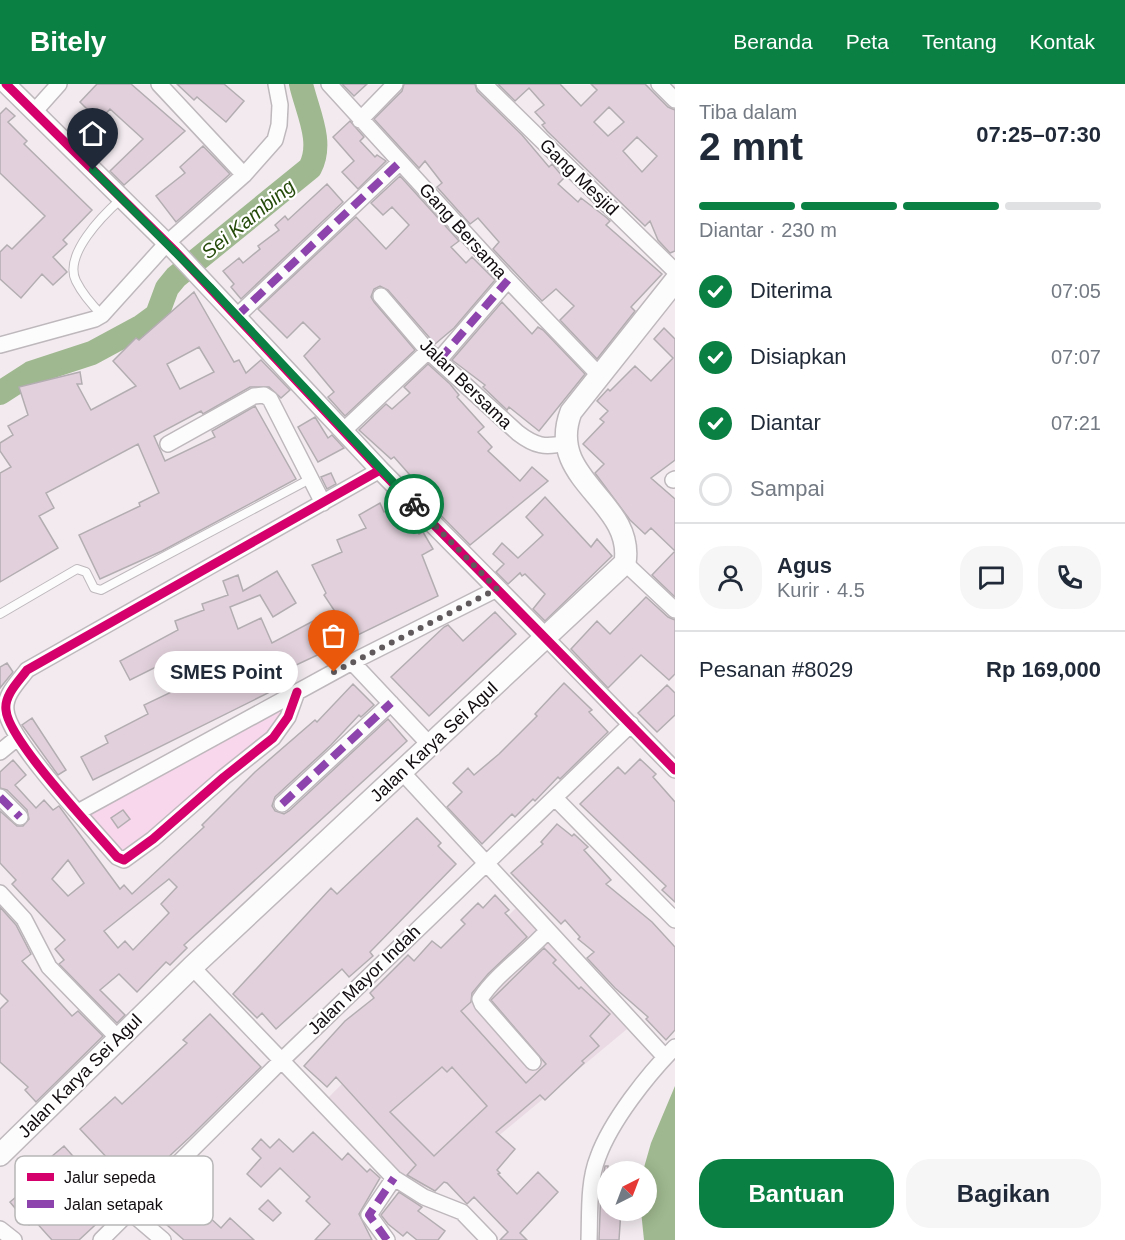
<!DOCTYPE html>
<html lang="id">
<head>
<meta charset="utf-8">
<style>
  body { margin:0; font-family:Helvetica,sans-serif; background:#f6f6f7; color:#1f2937; height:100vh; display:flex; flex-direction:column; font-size:22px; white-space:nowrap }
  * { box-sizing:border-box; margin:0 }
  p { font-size:20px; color:#747a83 }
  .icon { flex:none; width:33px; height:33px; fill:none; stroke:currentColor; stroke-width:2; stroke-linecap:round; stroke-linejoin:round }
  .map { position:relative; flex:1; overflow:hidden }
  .details { display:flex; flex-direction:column; background:#fff; width:450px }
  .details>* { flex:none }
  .needle { width:39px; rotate:42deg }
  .fabs { position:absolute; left:597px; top:1077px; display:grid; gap:12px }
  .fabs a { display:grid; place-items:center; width:60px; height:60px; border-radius:50%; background:#fff; box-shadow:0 3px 15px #0003; font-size:30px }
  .pin { position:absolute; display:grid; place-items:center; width:51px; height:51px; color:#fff; margin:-62px -26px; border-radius:50% 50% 50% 0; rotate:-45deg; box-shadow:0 0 6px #0007 }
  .pin .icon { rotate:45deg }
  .courier { position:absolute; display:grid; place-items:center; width:60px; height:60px; margin:-30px; border:4px solid #0b8043; border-radius:50%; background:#fff; color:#222; box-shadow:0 2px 8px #0007 }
  .bubble { position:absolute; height:42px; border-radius:21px; background:#fff; box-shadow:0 3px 15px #0003; font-size:20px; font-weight:600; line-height:42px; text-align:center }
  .summary em { font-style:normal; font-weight:600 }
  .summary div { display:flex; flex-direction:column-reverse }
  .summary { display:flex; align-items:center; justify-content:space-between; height:102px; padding:0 24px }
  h1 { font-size:39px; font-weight:600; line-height:45px }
  .bar { display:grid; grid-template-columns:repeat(4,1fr); gap:9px 6px; align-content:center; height:72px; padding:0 24px }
  .bar i { height:8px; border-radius:4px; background:#e0e1e3 }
  .bar .on { background:#0b8043 }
  .bar p { grid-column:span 4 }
  .line { display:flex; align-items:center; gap:15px; padding:0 24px; border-top:2px solid #e0e1e3 }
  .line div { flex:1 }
  .round { display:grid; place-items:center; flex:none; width:63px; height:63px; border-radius:24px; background:#f6f6f7 }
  ol { padding:0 24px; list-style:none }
  li { display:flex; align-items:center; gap:18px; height:66px }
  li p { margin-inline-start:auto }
  li .icon { padding:6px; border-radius:50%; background:#0b8043; color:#fff; stroke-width:4 }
  li:last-child { color:#747a83 }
  li i { width:33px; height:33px; border:3px solid #e0e1e3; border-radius:50% }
  .cta { display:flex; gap:12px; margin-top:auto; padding:12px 24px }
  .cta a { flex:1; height:69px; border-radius:24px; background:#0b8043; color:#fff; font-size:24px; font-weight:600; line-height:69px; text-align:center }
  .cta a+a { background:#f6f6f7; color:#1f2937 }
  header { display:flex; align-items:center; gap:36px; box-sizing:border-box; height:84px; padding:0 30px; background:#0b8043; color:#fff }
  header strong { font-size:28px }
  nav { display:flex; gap:33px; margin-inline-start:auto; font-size:21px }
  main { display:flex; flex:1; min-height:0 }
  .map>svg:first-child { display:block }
  .built { fill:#eadae3 }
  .green { fill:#f8d6eb }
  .water { fill:#9fb88f }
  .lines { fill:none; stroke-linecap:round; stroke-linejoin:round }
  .river { stroke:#9fb88f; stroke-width:24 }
  .building { fill:#e2d1dc; stroke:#b3adb1; stroke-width:1.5; fill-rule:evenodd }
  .service-casing { stroke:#beb8bc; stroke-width:10 }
  .minor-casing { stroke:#beb8bc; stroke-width:18 }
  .tertiary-casing { stroke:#beb8bc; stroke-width:21 }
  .secondary-casing { stroke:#beb8bc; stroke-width:24 }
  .service { stroke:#fdfcfd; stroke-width:8 }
  .minor { stroke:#fdfcfd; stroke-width:15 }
  .tertiary { stroke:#fdfcfd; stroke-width:18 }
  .secondary { stroke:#fdfcfd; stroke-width:21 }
  .quiet { stroke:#8e44ad; stroke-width:8; stroke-dasharray:15 8; stroke-linecap:butt }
  .cycleway-casing { stroke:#fff; stroke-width:13 }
  .cycleway { stroke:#d6006c; stroke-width:9 }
  .done { stroke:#605a5d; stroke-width:6; stroke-dasharray:0 10.8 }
  .route { stroke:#0b8043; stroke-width:8 }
  .labels { text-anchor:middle; stroke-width:4.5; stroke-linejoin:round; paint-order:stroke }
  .street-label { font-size:18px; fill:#110c0f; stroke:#fff }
  .water-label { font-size:20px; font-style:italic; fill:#254b0a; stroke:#fff }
  .key { fill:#fff; stroke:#b8b6b7; stroke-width:1.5 }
  .key-label { font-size:16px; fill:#110c0f }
</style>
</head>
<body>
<header>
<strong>Bitely</strong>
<nav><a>Beranda</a><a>Peta</a><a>Tentang</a><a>Kontak</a></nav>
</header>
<main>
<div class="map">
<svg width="675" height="1156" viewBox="0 0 675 1156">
  <rect width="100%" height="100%" fill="#f2eaef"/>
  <path class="built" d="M 517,823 L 627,945 L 443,1098 L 414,1105 L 328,1014 Z"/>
  <path class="green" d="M 289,614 L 286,632 L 124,775 L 80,728 Z"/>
  <path class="water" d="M 675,1002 L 675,1156 L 644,1156 L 641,1127 L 646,1126 L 646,1088 L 643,1087 L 651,1059 Z"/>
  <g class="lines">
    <path class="river" d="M 0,309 L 31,289 L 92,269 L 142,242 L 157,231 L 167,204 L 176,193 L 310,84 C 324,58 307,27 301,0"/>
  </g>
  <path class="building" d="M 97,0 L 131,0 L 185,47 L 124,101 L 110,87 L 143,55 L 110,25 L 99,37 L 80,18 Z
    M 177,0 L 224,0 L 244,17 L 226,38 L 197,13 L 194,16 Z
    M 342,0 L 367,0 L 354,12 Z
    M 404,0 L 475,0 L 477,7 L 522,51 L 549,83 L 552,80 L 564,94 L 558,100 L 578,118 L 581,114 L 607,134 L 610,137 L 606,141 L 662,190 L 631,223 L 635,227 L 597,275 L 560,236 L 574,222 L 556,205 L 542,217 L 493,165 L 499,158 L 478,134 L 470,140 L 437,103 L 442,99 L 425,77 L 419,84 L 374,35 L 402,7 Z
    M 498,0 L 560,0 L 581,22 L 597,6 L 591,0 L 645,0 L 668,23 L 675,26 L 675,167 L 670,169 L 658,156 L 650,137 L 645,142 L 547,47 L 542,41 L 545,39 L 535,28 L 544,21 L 529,4 L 515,17 ZM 609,23 L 624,38 L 608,52 L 594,38 ZM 637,53 L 657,72 L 642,88 L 623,67 Z
    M 6,24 L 15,32 L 8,38 L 27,57 L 24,60 L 92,126 L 63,156 L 67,160 L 53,173 L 67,188 L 53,201 L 42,190 L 21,214 L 0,195 L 0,168 L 7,161 L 12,165 L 45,132 L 0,89 L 0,30 Z
    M 350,37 L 364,53 L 360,57 L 375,73 L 377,71 L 386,77 L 358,105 L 342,88 L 354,77 L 333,53 Z
    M 203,62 L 230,90 L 176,138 L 156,112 L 185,89 L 180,83 Z
    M 400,92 L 459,157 L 451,163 L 466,179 L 472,173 L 495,196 L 454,244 L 435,260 L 388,206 L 380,202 L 374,205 L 371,213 L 374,218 L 415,266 L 345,332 L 328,313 L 334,308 L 304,272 L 320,255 L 303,238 L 287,254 L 258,225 L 356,133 L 386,165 L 409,141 L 392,123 L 383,131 L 371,119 Z
    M 327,100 L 343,118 L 241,215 L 231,203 L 234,200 L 223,187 L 239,174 L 243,179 L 260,165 L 258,162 L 279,146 L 275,141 L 285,132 L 288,136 Z
    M 194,208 L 234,278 L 239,276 L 246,289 L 261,276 L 290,306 L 281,314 L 269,303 L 250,303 L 203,330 L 201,327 L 154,352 L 165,377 L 215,353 L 212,347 L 255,322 L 296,395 L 162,467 L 100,495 L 79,451 L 140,422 L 139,419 L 159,409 L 138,360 L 46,409 L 54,424 L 39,432 L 58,464 L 0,498 L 0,389 L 11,383 L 0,367 L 0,359 L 13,351 L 8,342 L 28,331 L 19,303 L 80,288 L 82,300 L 77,300 L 91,326 L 136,302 L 113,277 L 136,254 L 139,256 ZM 199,263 L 214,288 L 180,305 L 167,280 Z
    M 502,218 L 532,250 L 538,243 L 543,246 L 585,290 L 539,347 L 509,323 L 507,326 L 483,303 L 485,301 L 452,276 Z
    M 664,244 L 675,255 L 675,376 L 651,394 L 675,415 L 675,467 L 651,444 L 645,450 L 630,436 L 595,389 L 604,380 L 583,360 L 604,338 L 600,335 L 608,327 L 597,317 L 608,305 L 610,307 L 635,282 L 651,297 L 673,274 L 654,255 Z
    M 428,280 L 450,300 L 459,311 L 457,313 L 484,343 L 478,348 L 492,363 L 488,367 L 520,397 L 532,383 L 548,397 L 470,461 L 413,403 L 417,399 L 394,373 L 391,375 L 359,346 L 386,320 L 392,325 L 410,309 L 404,303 Z
    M 315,333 L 328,354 L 332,351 L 344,364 L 318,378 L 298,343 Z
    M 331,389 L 336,400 L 327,405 L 321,393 Z
    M 545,413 L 591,463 L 597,455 L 612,472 L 545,537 L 533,525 L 545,510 L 525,490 L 522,492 L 520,489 L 508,500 L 496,488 L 504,480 L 493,470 L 502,459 L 518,474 L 543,451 L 526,433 Z
    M 380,419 L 384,428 L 397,420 L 411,433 L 419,450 L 423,448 L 433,465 L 422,471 L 438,512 L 339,560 L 343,568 L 333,574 L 328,566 L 262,597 L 268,609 L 93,696 L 81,673 L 108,659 L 105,652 L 148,630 L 144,621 L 182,603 L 168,577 L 130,596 L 120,577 L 178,546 L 175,537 L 204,526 L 202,520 L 228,511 L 223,497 L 238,491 L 243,507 L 277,487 L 296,519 L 273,533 L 260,511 L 230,523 L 238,545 L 261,534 L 272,559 L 334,526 L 324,511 L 326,509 L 312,481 L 342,468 L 337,456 L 366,444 L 359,431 Z
    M 675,467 L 675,513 L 652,491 Z
    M 646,513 L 668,533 L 675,536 L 675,590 L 669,596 L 641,571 L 608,604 L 571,565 L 597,537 L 610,550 Z
    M 495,528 L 516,550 L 429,632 L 391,593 L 444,543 L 448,541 L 463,557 Z
    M 7,579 L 13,588 L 0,604 L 0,583 Z
    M 564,599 L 592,626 L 589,628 L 608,648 L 560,695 L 558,693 L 535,717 L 533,715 L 515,733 L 512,730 L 482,760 L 447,723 L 462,708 L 453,699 L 468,684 L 474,691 L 499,670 L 537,632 L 535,630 Z
    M 353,600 L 374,621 L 361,633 L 359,631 L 331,661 L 275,713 L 272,722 L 275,727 L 284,730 L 289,727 L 388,635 L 407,657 L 184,861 L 187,864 L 170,881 L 166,878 L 137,908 L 119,890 L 100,906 L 125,931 L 117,939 L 59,880 L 64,876 L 55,865 L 65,856 L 12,800 L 16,796 L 0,779 L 0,727 L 17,742 L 23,742 L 29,735 L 27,726 L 7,706 L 0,704 L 0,688 L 13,676 L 26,691 L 15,701 L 36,724 L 44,716 L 53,726 L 59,722 L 120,805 L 124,801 L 132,810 L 204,743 L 202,741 L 255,688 L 315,636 L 317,638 ZM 68,776 L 84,799 L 68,812 L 52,795 ZM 169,795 L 177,803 L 161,820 L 169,829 L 133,866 L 125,857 L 118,864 L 104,847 Z
    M 667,601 L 675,609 L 675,631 L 657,648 L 638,629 Z
    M 32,634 L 66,686 L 58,691 L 22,641 Z
    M 640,675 L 656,690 L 653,693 L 675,718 L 675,818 L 662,806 L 666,802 L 580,720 L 618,683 L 625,690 Z
    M 123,726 L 130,735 L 118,744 L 111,734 Z
    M 417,734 L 441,759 L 438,762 L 456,780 L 370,868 L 373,872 L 349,893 L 342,885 L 276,945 L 262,929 L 257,934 L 233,910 L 331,804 L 337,810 Z
    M 557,740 L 572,752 L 574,750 L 588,763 L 584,766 L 611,796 L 606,800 L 652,838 L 675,863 L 675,946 L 666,956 L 646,935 L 648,933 L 615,904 L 587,874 L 594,868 L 578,855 L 580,853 L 565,836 L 561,840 L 511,789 L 543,760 L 541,758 Z
    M 495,811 L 509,826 L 505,829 L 527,853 L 488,890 L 472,909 L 471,918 L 461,927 L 526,999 L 546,980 L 491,916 L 544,864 L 556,876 L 553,879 L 579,905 L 581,903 L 610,930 L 590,952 L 599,962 L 582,977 L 584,979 L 545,1016 L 540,1011 L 496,1048 L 515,1065 L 497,1086 L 500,1089 L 498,1090 L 517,1110 L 538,1088 L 558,1108 L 520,1149 L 527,1156 L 500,1156 L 508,1148 L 474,1113 L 467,1120 L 447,1099 L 444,1098 L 435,1107 L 407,1091 L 416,1081 L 336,993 L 327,1003 L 304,982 L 345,937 L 374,914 L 370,909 L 408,871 L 414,877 L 432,857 L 441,864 L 465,840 L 461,836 L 478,819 L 483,824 ZM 442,983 L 447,988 L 452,983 L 487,1022 L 434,1072 L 390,1028 Z
    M 0,823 L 16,841 L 31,870 L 22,877 L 72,932 L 78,927 L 103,952 L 36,1018 L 25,1006 L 28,1003 L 0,978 L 0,925 L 8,917 L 0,909 Z
    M 210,930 L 261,983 L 190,1053 L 79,1156 L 52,1156 L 34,1136 L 29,1141 L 10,1118 L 43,1090 L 38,1084 L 64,1062 L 95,1097 L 112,1079 L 80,1045 L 115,1013 L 122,1020 L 187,959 L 183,956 Z
    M 313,1048 L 342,1076 L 348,1069 L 367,1088 L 370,1085 L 380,1094 L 359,1130 L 372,1156 L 315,1156 L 330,1140 L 306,1117 L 310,1113 L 280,1084 L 261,1103 L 247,1090 L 261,1074 L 252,1065 L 261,1055 L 270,1064 L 279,1055 L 293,1068 Z
    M 605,1082 L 608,1082 L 608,1126 L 621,1126 L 619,1156 L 599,1156 L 601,1104 Z
    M 399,1108 L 422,1123 L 418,1127 L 445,1147 L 438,1156 L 417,1156 L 407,1148 L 403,1152 L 388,1140 L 381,1131 Z
    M 268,1116 L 281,1129 L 273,1137 L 259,1125 Z
    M 192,1117 L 221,1144 L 230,1134 L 254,1156 L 184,1156 L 167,1141 Z"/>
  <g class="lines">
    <defs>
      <path id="service" d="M 102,231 C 92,221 82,209 76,197 C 63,171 103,131 121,115
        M 0,530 L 77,485 L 86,488 L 94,504 L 101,506 L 310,395"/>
      <path id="minor" d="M 159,0 L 244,91
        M 329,0 L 508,196 L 600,292
        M 484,0 L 675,187
        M 659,0 L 675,16
        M 34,28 L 59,0
        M 360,36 L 395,0
        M 381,212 L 428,267 L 518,349 C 535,362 545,364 565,359
        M 236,233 L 400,78
        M 0,261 L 95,235 L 102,231 L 167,159 L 244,91 L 275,56 L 279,41 L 280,21 L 276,0
        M 439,276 L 508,196
        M 343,347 L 428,267
        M 168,360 L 254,312 L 264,311 L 270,315 L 323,419
        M 673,396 L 675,395
        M 625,479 L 675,526
        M 546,554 L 675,686
        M 352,578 L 430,661
        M 297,608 L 288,633 L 273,654 L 224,693 L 153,755 L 124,776 L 117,773 C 94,746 8,656 6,626 C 4,611 19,597 27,586 L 380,386
        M 0,668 L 17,654
        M 402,688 L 665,973
        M 0,713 L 20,733
        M 556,715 L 675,836
        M 282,720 L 391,619
        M 78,728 L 352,578 L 497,505
        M 0,809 L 24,835 L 49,883 L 118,954
        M 192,883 L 394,1094 L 424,1113 L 462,1128 L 489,1156
        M 533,978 L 482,920 L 480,915 C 497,889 527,870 547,847
        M 129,1127 L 163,1156
        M 0,1145 L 14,1156
        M 101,1156 L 281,977 L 631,640
        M 387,1156 L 369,1131 L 394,1094
        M 589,1156 C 590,1129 588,1098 598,1073 C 611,1037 648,990 675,963"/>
      <path id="tertiary" d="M 6,0 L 176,168 L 380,386 L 546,554"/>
      <path id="secondary" d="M 0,1071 L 192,883 L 625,479 C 635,417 545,396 571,328 L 675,197"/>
    </defs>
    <use href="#service" class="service-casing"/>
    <use href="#minor" class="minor-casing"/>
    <use href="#tertiary" class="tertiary-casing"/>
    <use href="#secondary" class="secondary-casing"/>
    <use href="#service" class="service"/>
    <use href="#minor" class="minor"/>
    <use href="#tertiary" class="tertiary"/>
    <use href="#secondary" class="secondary"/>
    <path class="quiet" d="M 236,233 L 400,78
      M 439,276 L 508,196
      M 0,713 L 20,733
      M 282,720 L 391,619
      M 387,1156 L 369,1131 L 394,1094"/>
    <defs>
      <path id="cycleway" d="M 6,0 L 176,168 L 380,386 L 675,686
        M 297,608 L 288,633 L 273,654 L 224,693 L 153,755 L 124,776 L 117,773 C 94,746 8,656 6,626 C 4,611 19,597 27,586 L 380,386"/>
    </defs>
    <use href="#cycleway" class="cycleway-casing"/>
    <use href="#cycleway" class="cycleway"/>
  </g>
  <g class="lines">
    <path class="done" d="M 334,588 L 497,505 L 414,420"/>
    <path class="route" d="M 93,86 L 210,203 L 414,420"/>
  </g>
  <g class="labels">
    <g class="street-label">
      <text transform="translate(579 93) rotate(44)" y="6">Gang Mesjid</text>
      <text transform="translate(463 147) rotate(48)" y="6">Gang Bersama</text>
      <text transform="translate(466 300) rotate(44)" y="6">Jalan Bersama</text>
      <text transform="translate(434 658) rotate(-43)" y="6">Jalan Karya Sei Agul</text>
      <text transform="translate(364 896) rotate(-44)" y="6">Jalan Mayor Indah</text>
      <text transform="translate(80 992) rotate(-45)" y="6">Jalan Karya Sei Agul</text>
    </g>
    <g class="water-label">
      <text transform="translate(248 135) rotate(-39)" y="7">Sei Kambing</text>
    </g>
  </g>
  <rect x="15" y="1072" width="198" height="69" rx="9" class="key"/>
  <rect x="27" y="1089" width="27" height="8" fill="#d6006c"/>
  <rect x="27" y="1116" width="27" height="8" fill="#8e44ad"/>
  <g class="key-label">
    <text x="64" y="1099">Jalur sepeda</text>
    <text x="64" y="1126">Jalan setapak</text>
  </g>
</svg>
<div class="fabs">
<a><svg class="needle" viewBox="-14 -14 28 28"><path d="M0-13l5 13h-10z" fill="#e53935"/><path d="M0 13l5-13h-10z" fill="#747a83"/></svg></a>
</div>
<div class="pin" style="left:334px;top:588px;background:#ea580c"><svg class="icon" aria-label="bag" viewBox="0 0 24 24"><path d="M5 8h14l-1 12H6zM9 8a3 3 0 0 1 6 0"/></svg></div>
<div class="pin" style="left:93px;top:86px;background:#1f2937"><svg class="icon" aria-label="home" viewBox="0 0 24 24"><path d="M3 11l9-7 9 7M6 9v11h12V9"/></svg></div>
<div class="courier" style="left:414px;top:420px"><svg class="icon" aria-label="bike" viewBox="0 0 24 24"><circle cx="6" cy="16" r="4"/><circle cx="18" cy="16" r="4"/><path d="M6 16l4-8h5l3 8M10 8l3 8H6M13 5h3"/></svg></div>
<div class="bubble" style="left:154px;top:567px;width:144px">SMES Point</div>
</div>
<section class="details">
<div class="summary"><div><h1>2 mnt</h1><p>Tiba dalam</p></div><em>07:25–07:30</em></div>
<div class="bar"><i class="on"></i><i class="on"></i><i class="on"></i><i></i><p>Diantar · 230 m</p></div>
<ol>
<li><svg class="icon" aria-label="check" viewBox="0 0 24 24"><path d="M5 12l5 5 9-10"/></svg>Diterima<p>07:05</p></li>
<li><svg class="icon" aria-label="check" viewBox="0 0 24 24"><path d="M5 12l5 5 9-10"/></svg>Disiapkan<p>07:07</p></li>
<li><svg class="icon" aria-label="check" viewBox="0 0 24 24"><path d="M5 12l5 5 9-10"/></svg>Diantar<p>07:21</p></li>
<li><i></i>Sampai</li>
</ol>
<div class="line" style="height:108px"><a class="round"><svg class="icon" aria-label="person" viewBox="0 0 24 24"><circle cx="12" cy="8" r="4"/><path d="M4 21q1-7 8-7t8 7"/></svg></a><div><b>Agus</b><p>Kurir · 4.5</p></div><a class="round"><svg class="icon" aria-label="chat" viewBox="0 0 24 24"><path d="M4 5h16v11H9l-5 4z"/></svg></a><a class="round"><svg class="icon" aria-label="phone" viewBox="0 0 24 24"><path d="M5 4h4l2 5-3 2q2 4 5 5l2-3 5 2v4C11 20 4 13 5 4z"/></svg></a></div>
<div class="line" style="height:78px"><div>Pesanan #8029</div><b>Rp 169,000</b></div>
<div class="cta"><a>Bantuan</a><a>Bagikan</a></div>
</section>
</main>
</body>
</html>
